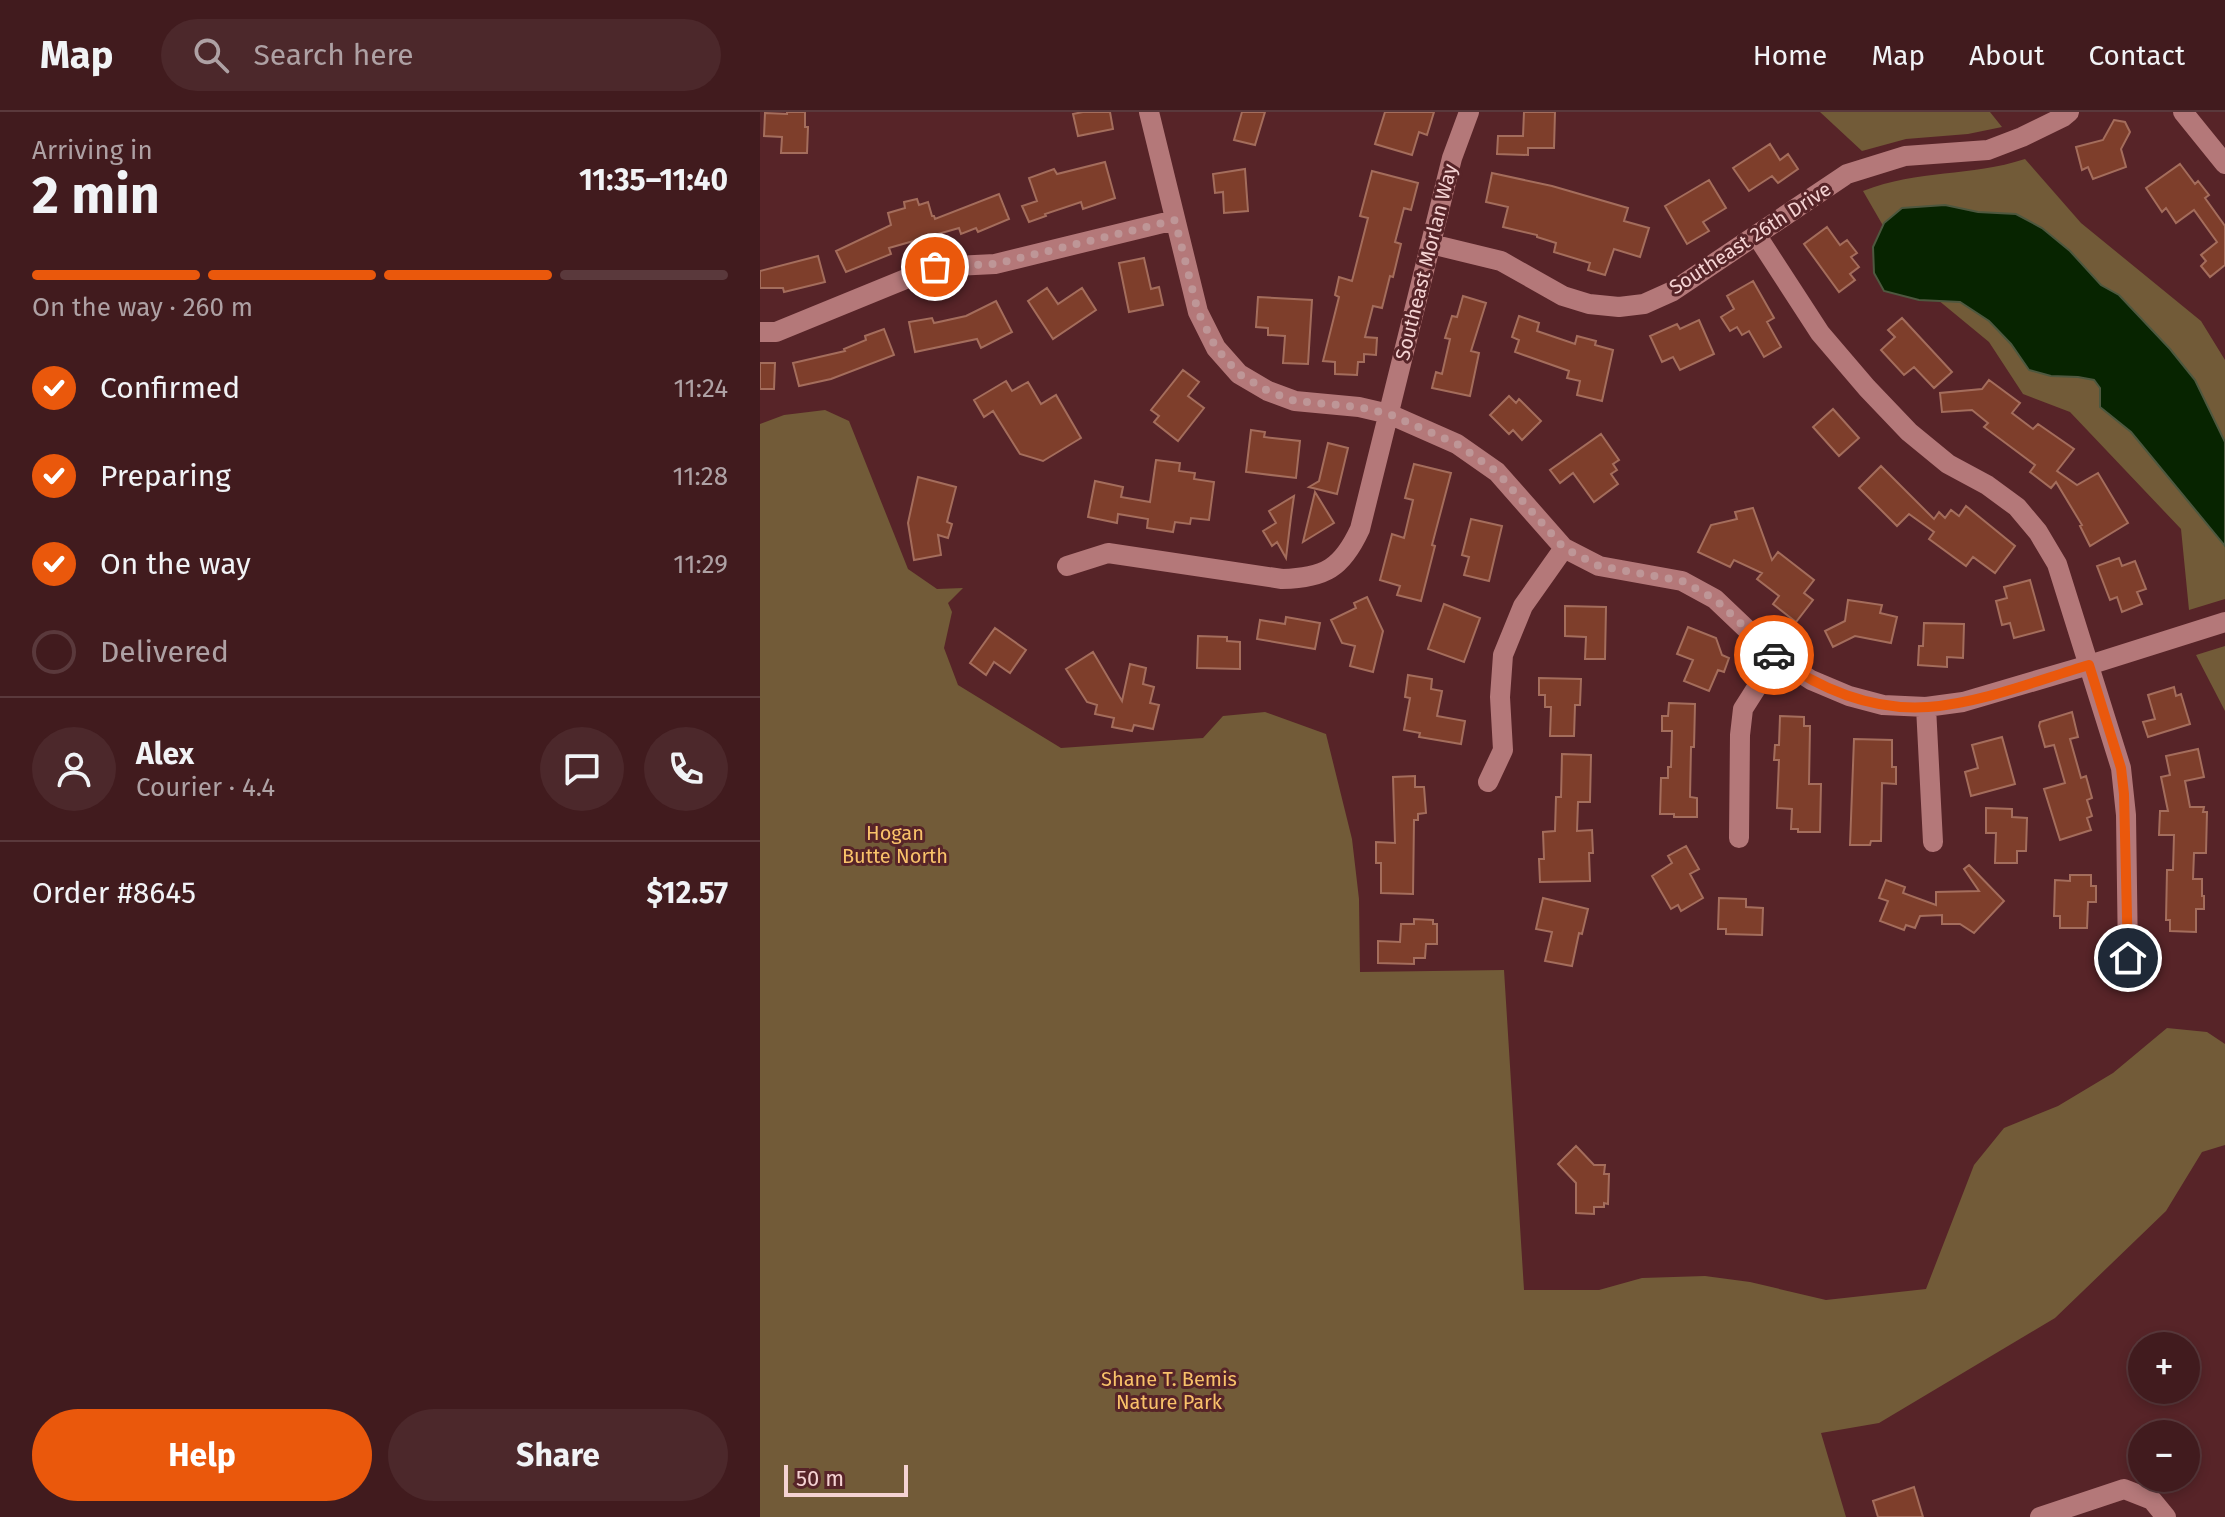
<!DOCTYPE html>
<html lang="en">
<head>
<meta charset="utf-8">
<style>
  body { margin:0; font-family:"Fira Sans",sans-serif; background:#4c282b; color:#f1f3f6; height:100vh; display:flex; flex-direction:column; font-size:30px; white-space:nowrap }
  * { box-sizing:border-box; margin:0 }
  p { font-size:26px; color:#aea1a4 }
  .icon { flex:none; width:44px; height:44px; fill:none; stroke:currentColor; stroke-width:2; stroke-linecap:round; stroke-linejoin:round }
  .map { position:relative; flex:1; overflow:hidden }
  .drawer { display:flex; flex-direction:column; background:#411b1e; width:760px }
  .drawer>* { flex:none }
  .buttons { position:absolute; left:1368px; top:1220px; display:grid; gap:16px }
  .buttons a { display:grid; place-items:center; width:72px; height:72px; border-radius:50%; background:#411b1e; box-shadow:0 4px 12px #0003,0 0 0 2px #5a393c; font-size:40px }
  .scale { position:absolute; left:24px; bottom:20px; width:124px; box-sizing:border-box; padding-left:8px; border:4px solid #f5d3d3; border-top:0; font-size:22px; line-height:28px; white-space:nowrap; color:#f5d3d3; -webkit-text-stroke:6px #572428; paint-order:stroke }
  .pin { position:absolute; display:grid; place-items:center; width:68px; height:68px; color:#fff; margin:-34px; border:4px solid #fff; border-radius:50%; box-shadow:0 2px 8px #0007 }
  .courier { position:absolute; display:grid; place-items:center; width:80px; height:80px; margin:-40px; border:6px solid #ea580c; border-radius:50%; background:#fff; color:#222; box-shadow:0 2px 10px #0007 }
  .summary em { font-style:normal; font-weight:700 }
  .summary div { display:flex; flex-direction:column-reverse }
  .summary { display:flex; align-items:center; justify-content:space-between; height:136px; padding:0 32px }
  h1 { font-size:52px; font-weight:700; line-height:60px }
  .bar { display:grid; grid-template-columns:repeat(4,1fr); gap:12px 8px; align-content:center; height:96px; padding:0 32px }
  .bar i { height:10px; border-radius:6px; background:#5a393c }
  .bar .current { background:#ea580c }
  .bar p { grid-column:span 4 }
  .line { display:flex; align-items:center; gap:20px; padding:0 32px; border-top:2px solid #5a393c }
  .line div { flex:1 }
  .round { display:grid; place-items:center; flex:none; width:84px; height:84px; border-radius:42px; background:#4c282b }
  ol { padding:0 32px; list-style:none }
  li { display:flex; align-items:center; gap:24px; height:88px }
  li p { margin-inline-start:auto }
  li .icon { padding:8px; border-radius:50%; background:#ea580c; color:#fff; stroke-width:4 }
  li:last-child { color:#aea1a4 }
  li i { width:44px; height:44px; border:4px solid #5a393c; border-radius:50% }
  .button { display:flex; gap:16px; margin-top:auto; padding:16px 32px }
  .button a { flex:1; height:92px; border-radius:48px; background:#ea580c; color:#fff; font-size:32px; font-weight:700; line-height:92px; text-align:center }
  .button a+a { background:#4c282b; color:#f1f3f6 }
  header { display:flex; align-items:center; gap:48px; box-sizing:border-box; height:112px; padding:0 40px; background:#411b1e; border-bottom:2px solid #5a393c }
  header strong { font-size:38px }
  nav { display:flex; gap:44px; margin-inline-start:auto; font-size:28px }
  .search { width:560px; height:72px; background:#4c282b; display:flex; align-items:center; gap:20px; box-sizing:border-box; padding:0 28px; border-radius:44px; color:#aea1a4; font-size:30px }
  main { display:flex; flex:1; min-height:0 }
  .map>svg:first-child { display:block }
  .green { fill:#725b38 }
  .water { fill:#072400; stroke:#4e583f; stroke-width:2 }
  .building { fill:#7e3e2b; stroke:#a46d5c; stroke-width:2 }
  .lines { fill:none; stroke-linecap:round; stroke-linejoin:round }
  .minor { stroke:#b47879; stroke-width:20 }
  .done { stroke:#be9697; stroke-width:8; stroke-dasharray:0 14.4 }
  .route { stroke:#ea580c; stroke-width:10 }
  .labels { text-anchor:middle; stroke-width:6; stroke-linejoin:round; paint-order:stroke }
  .street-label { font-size:20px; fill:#f5d3d3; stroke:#572428 }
  .park-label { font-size:20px; fill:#f9c26a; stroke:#572428 }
</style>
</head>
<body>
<header>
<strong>Map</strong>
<div class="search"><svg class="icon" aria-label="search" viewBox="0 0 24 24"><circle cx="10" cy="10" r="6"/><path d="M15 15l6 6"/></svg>Search here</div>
<nav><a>Home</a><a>Map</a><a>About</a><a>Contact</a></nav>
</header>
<main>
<section class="drawer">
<div class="summary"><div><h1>2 min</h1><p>Arriving in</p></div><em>11:35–11:40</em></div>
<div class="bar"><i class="current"></i><i class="current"></i><i class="current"></i><i></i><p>On the way · 260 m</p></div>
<ol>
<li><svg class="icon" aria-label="check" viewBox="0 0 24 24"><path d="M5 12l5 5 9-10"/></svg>Confirmed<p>11:24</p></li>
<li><svg class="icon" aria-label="check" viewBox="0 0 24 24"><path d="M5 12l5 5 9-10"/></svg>Preparing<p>11:28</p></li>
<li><svg class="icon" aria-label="check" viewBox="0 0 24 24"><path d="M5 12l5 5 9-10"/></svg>On the way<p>11:29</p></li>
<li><i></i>Delivered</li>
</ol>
<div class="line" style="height:144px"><a class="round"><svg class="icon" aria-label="person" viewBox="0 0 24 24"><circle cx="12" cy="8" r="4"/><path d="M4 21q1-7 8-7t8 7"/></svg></a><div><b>Alex</b><p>Courier · 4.4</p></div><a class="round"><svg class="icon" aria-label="chat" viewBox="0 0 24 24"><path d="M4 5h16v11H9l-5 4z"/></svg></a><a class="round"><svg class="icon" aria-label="phone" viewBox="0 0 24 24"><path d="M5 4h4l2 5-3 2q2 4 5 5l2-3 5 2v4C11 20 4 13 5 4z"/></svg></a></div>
<div class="line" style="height:104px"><div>Order #8645</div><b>$12.57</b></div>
<div class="button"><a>Help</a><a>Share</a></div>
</section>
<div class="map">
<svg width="1465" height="1405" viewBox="0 0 1465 1405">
  <rect width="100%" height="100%" fill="#572428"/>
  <path class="green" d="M 1060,0 L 1230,0 L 1242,15 L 1208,22 L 1146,27 L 1102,39 Z
    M 1265,47 L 1321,111 L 1441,209 L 1465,248 L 1465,487 L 1429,498 L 1421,417 L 1310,300 L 1263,282 L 1229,230 L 1155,169 L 1103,79 C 1159,57 1210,65 1265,47 Z
    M 65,298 L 89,309 L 148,457 L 177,477 L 203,476 L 188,491 L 192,500 L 184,536 L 198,573 L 301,636 L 443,626 L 463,604 L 505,600 L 566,622 L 592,727 L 599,787 L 600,860 L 744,858 L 764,1178 L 839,1178 L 882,1166 L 945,1164 L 990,1170 L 1066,1188 L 1166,1177 L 1214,1053 L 1244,1016 L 1298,994 L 1353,961 L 1407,916 L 1447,920 L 1465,932 L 1465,1033 L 1442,1040 L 1406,1099 L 1295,1206 L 1119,1311 L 1061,1321 L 1086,1405 L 0,1405 L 0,312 L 24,303 Z
    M 1465,534 L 1465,599 L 1436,543 Z"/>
  <path class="water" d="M 1185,93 L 1218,100 L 1256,102 L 1282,116 L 1310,139 L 1341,173 L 1359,183 L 1410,237 L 1435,268 L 1465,330 L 1465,434 L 1371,320 L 1340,295 L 1340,276 L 1334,268 L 1318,265 L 1291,264 L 1269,258 L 1251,232 L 1229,209 L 1200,190 L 1159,188 L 1124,179 L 1114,161 L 1113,135 L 1124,111 L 1142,96 Z"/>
  <path class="building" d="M 27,0 L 45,0 L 45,15 L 48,15 L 47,41 L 21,41 L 22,25 L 4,24 L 5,1 L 27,2 Z
    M 323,0 L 350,0 L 353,17 L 318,24 L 313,2 Z
    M 482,0 L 505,0 L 495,33 L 474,28 Z
    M 625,0 L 674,0 L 667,23 L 659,20 L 652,43 L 615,32 Z
    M 764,0 L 795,0 L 794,36 L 768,36 L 768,43 L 737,42 L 738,24 L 763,24 Z
    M 1354,8 L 1365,10 L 1370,20 L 1361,37 L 1366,55 L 1333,67 L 1328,55 L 1322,58 L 1316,35 L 1343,28 Z
    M 1010,32 L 1020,48 L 1028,42 L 1038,57 L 1018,71 L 1012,64 L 989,79 L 973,56 Z
    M 345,50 L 355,86 L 323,97 L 321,90 L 285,102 L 286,104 L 269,110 L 262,94 L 277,89 L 269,66 L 294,57 L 297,62 Z
    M 1420,52 L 1435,72 L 1438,69 L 1449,83 L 1445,86 L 1465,114 L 1465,153 L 1450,165 L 1441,154 L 1446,149 L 1441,143 L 1457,130 L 1434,98 L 1416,111 L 1406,96 L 1402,100 L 1386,76 Z
    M 485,57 L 488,99 L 464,101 L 463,80 L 455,81 L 453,62 Z
    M 612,59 L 658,71 L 651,98 L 644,96 L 635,130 L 641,132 L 633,165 L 630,164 L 622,196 L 613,194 L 605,225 L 617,226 L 616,243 L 604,242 L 604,250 L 598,250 L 597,263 L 575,262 L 575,250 L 563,249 L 579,185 L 575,183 L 579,165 L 592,169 L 608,106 L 600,104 Z
    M 732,61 L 792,74 L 868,96 L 864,109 L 889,116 L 880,145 L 854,137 L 845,163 L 828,158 L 830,151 L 794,140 L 796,131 L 777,125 L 777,123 L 743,115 L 748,95 L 726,90 Z
    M 949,68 L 966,96 L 943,110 L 949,119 L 927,132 L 905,94 Z
    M 239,82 L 249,107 L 218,120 L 216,116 L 201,122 L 199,116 L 129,136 L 131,142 L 86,160 L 76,139 L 131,113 L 128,101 L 145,96 L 144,90 L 157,87 L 159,93 L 168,90 L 172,104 L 174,104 L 175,107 Z
    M 1067,115 L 1080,133 L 1087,128 L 1097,141 L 1091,145 L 1099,155 L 1090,162 L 1095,168 L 1079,180 L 1044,132 Z
    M 58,144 L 65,170 L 24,180 L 23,176 L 0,176 L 0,159 Z
    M 384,146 L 391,177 L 399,175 L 403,193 L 369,200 L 359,151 Z
    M 993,169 L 1014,206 L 1007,210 L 1021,235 L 1004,245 L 989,219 L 982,223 L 977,215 L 970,219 L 961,205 L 974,197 L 967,184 Z
    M 287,176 L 298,192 L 322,176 L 336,198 L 293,227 L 268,189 Z
    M 703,184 L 726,191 L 711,239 L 719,241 L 710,284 L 672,276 L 676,260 L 682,262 L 690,227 L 685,226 L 692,204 L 697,205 Z
    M 498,185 L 552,188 L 548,252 L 523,251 L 525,224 L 508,223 L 508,216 L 496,215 Z
    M 236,189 L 252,220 L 221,236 L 217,227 L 155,240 L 149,210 L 172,206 L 174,211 L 206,204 Z
    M 759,204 L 779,211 L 777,219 L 815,232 L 817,224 L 836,229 L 835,233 L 853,238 L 842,289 L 817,283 L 820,269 L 807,266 L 809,259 L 755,240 L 759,228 L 752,225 Z
    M 1142,206 L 1192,260 L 1174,276 L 1154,255 L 1144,263 L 1121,238 L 1135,225 L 1128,218 Z
    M 939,208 L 954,242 L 920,258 L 913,245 L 902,250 L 890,224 L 917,212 L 920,217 Z
    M 124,217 L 134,243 L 71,267 L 39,274 L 33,251 L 85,239 L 84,237 L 106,228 L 105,224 Z
    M 0,251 L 15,251 L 14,277 L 0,277 Z
    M 423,258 L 439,270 L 428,284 L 444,296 L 418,329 L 394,310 L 399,304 L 391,298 Z
    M 1229,268 L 1260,291 L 1252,301 L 1273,317 L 1278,312 L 1314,337 L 1297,359 L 1317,373 L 1338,361 L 1368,411 L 1330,434 L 1320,414 L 1322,413 L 1296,370 L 1291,376 L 1270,360 L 1275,353 L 1224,315 L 1228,311 L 1212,298 L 1182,300 L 1180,281 L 1222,277 Z
    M 246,269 L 252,279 L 268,270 L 281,292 L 296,283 L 321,326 L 283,349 L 260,342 L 233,299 L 224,305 L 214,288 Z
    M 749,284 L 756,291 L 759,287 L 781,309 L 762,328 L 753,318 L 749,322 L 730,303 Z
    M 1073,297 L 1099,326 L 1079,344 L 1053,315 Z
    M 491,318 L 505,320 L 504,325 L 540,329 L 536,366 L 486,360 Z
    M 841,322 L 859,348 L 853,352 L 857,358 L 851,362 L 858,372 L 834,390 L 813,361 L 800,371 L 790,358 Z
    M 568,331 L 588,336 L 577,382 L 549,375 L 559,369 Z
    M 396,348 L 420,351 L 419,359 L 435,361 L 434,367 L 454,370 L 449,408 L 431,406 L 430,412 L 415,410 L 413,420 L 387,416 L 388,407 L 358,402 L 357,411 L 328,405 L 335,369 L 363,375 L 361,385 L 390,390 Z
    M 654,352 L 691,361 L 672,433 L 675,434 L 661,489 L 637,483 L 640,474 L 620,468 L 632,422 L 644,426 L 653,388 L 645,386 Z
    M 1121,354 L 1174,407 L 1179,400 L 1185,406 L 1191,398 L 1199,404 L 1206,394 L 1255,434 L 1235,461 L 1213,445 L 1206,454 L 1169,427 L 1174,420 L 1149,402 L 1137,414 L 1099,376 Z
    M 158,365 L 196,375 L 187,410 L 192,412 L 188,426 L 178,423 L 181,443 L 154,448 L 148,411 Z
    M 555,380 L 574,411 L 543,430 Z
    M 534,384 L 531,405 L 526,446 L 517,430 L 512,434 L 503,419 L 516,411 L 509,399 Z
    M 993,396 L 1012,448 L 1018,440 L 1054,468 L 1044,481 L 1053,488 L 1036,510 L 1013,492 L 1019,484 L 997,467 L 1002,461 L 974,448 L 970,455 L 938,440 L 951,413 L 977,407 L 975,400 Z
    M 711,407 L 742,414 L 729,469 L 704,463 L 709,445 L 702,443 Z
    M 1359,446 L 1362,454 L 1375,449 L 1386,477 L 1377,480 L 1382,492 L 1362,500 L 1357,485 L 1350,488 L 1337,454 Z
    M 1270,468 L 1284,518 L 1254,526 L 1250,511 L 1242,513 L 1236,489 L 1247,486 L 1244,475 Z
    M 607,485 L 623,519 L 613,560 L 590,554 L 595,534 L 582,531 L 571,508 L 596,496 L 594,491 Z
    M 1088,488 L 1122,493 L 1120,501 L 1137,505 L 1131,531 L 1095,524 L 1073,535 L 1065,519 L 1085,509 Z
    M 684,492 L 720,506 L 704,550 L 668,537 Z
    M 805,494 L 846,495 L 845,547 L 825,547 L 826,525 L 805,524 Z
    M 526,505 L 560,511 L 555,537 L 497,527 L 500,508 L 525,512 Z
    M 1164,511 L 1204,512 L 1203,546 L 1187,545 L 1187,555 L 1158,553 L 1159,534 L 1163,534 Z
    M 928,515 L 956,526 L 962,543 L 969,546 L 964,560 L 958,558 L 949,579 L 924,569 L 933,548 L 917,542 Z
    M 235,516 L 266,538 L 250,561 L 234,550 L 226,563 L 210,551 Z
    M 438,524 L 467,525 L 467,529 L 480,530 L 480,557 L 437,556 Z
    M 333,540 L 362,589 L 370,552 L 386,556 L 383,572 L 394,575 L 390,591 L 399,593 L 393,617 L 374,613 L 372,619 L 352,615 L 354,606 L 335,602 L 337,593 L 327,590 L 306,557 Z
    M 648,563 L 672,567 L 671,577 L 682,579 L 677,604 L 705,609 L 701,632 L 659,625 L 660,621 L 644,618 L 650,586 L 645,585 Z
    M 779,566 L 821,567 L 820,593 L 815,593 L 814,624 L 790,624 L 791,595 L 785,595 L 785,583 L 779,583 Z
    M 1414,575 L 1416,584 L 1421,582 L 1430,612 L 1388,625 L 1383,610 L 1395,607 L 1388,583 Z
    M 909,591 L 935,592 L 934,635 L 931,635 L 930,685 L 937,686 L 937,705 L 914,705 L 914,702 L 900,702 L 901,666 L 908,666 L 908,655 L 911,655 L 912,619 L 902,619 L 902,604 L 908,604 Z
    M 1312,600 L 1318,625 L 1310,627 L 1321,666 L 1326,664 L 1332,686 L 1327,688 L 1332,704 L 1327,706 L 1331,718 L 1300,728 L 1284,677 L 1305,671 L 1294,633 L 1285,635 L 1279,614 L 1280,610 Z
    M 1020,604 L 1044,605 L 1044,614 L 1050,614 L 1049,672 L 1061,672 L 1060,720 L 1038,720 L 1038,717 L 1031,717 L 1032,697 L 1017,696 L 1019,648 L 1014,648 L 1015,633 L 1019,633 Z
    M 1242,625 L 1255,672 L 1211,684 L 1205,660 L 1218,656 L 1212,633 Z
    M 1094,627 L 1132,628 L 1132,655 L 1136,655 L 1136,672 L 1122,671 L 1121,729 L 1111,729 L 1110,733 L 1090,733 Z
    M 1438,637 L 1444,665 L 1425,669 L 1430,695 L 1444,695 L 1443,700 L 1447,700 L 1446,741 L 1434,741 L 1433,767 L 1442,767 L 1442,784 L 1444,784 L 1444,797 L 1436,797 L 1436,820 L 1410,819 L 1410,808 L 1406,808 L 1407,758 L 1413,758 L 1414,723 L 1399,723 L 1400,699 L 1408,699 L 1401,665 L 1410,663 L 1406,644 Z
    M 802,642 L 831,643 L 830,690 L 818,690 L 817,719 L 832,718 L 833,741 L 829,741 L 830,769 L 780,770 L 779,747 L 784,747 L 783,720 L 795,719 L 796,685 L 801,685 Z
    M 655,664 L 655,675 L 664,675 L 666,701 L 658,702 L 658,708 L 654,708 L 653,782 L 621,781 L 621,751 L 616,751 L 616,730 L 635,731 L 633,665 Z
    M 1226,696 L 1252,697 L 1252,705 L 1267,706 L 1266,739 L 1257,739 L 1257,751 L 1235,751 L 1236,721 L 1226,721 Z
    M 926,734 L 939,757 L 930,762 L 943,786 L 921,799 L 918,793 L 911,797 L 892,764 L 912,751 L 908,744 Z
    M 1209,753 L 1244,789 L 1214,821 L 1200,812 L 1182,812 L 1182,803 L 1160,804 L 1155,816 L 1146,813 L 1144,818 L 1120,809 L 1128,789 L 1119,786 L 1126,768 L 1145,775 L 1143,781 L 1176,793 L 1176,780 L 1219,779 L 1204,757 Z
    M 1310,763 L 1331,763 L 1331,774 L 1336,774 L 1336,790 L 1328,790 L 1327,816 L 1300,816 L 1300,804 L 1294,804 L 1295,768 L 1310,769 Z
    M 783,786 L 828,797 L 822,822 L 819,821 L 812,854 L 785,849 L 792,820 L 776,817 Z
    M 959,786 L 986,787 L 986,795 L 1003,796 L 1002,823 L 966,822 L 966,817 L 958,817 Z
    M 654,807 L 673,808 L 673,812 L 677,812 L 677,832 L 666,832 L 665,846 L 654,846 L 654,852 L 618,851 L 618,829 L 640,830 L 641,812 L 654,812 Z
    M 816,1034 L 834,1053 L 845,1053 L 844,1062 L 849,1062 L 848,1092 L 844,1091 L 844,1095 L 834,1095 L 834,1102 L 816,1101 L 816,1071 L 798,1052 Z
    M 1154,1375 L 1163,1405 L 1118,1405 L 1113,1389 Z"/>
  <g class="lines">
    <path class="minor" d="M 389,0 L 438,200 L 456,236 L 479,262 L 508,279 L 535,289 L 599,295 L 629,302 L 697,332 L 737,360 L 804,436 L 839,454 L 922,469 L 955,487 L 1016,545 L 1051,568 L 1089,584 L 1123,593 L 1166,595 L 1203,590 L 1329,553 L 1465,510
      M 1423,0 L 1465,52
      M 997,124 L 1060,221 L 1107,276 L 1149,320 L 1188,352 L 1227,373 L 1257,395 L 1278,420 L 1297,452 L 1361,656 L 1366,703 L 1368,846
      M 671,132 L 741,149 L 803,184 L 829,192 L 859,195 L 884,192 L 913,179 L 1087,62 L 1145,44 L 1228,38 L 1262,25 L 1303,5 L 1309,0
      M 0,220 L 16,220 L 175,155 L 235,152 L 415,108
      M 307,454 L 348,441 L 522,467 C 565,466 582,456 600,417 L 692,46 L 709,0
      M 1166,595 L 1173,730
      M 728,670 L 743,638 L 740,585 L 743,543 L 763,494 L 804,436
      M 979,726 L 980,623 L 983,597 L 1016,545
      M 1280,1405 L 1364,1377 L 1392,1388 L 1406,1405"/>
  </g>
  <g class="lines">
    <path class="done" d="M 175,155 L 235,152 L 415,108 L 438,200 L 456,236 L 479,262 L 508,279 L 535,289 L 599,295 L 629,302 L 697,332 L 737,360 L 804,436 L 839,454 L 922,469 L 955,487 L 1014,543"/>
    <path class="route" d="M 1014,543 C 1057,577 1113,599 1168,595 C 1222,591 1278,568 1329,553 L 1361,656 L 1364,682 L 1368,846"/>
  </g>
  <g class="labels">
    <g class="street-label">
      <text transform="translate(990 126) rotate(-33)" y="7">Southeast 26th Drive</text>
      <text transform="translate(666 150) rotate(-76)" y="7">Southeast Morlan Way</text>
    </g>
    <g class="park-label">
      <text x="135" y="728">Hogan<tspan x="135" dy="23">Butte North</tspan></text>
      <text x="409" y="1274">Shane T. Bemis<tspan x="409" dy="23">Nature Park</tspan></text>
    </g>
  </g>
</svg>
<div class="buttons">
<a>+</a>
<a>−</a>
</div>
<div class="scale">50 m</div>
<div class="pin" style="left:175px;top:155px;background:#ea580c"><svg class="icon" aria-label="bag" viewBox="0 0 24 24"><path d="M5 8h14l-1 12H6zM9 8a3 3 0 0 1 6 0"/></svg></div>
<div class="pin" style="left:1368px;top:846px;background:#1f2937"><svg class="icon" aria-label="home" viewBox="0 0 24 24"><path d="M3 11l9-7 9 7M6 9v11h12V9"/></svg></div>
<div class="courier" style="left:1014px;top:543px"><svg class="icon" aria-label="car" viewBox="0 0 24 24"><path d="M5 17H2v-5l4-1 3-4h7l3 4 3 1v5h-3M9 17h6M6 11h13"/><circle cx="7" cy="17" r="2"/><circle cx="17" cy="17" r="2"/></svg></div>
</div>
</main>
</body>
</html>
